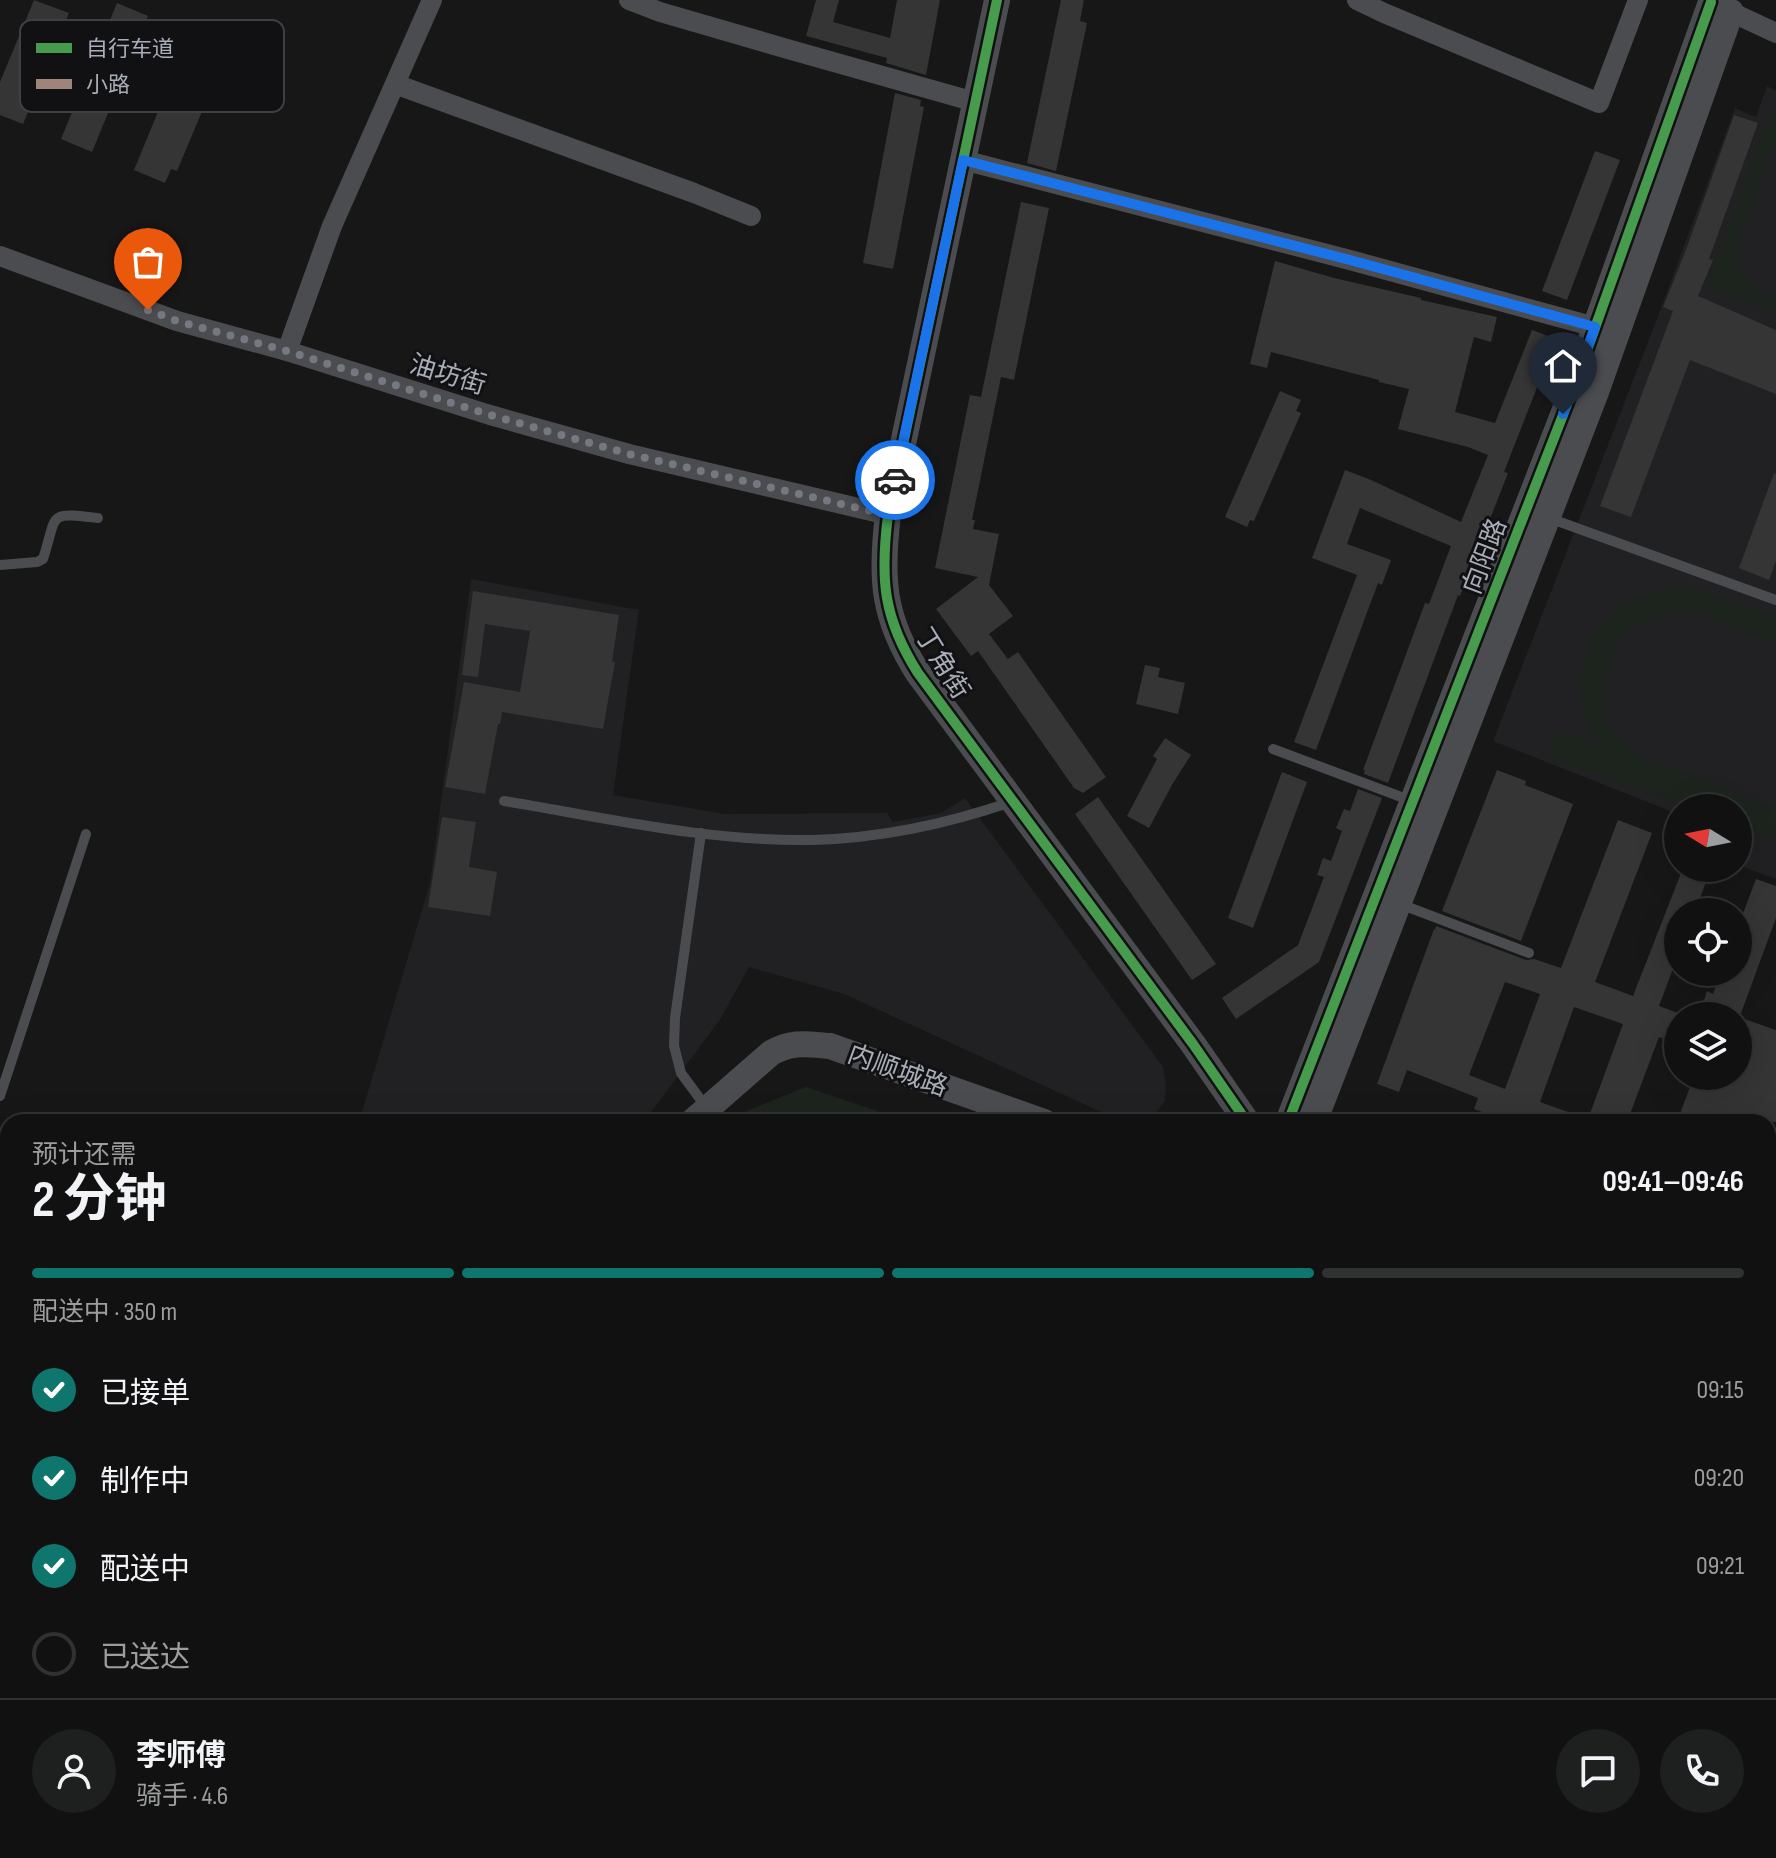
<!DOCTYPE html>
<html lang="zh">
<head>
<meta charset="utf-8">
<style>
  body { margin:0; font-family:"Sofia Sans Condensed","Noto Sans SC",sans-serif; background:#1e1f1f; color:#f1f3f6; height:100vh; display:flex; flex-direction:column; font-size:30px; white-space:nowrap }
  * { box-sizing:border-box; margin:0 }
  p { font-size:26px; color:#9c9d9f }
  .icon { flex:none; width:44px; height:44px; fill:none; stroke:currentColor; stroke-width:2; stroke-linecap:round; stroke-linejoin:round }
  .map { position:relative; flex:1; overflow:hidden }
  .drawer { position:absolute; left:0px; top:1114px; width:1776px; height:744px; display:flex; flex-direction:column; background:#111; border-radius:24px 24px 0 0; box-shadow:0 8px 32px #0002,0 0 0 2px #303131 }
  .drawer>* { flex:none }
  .needle { width:52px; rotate:280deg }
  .controls { position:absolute; left:1664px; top:794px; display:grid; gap:16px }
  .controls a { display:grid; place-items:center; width:88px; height:88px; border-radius:50%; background:#111; box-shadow:0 8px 32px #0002,0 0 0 2px #303131; font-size:40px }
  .pin { position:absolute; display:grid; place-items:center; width:68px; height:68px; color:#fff; margin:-82px -34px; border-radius:50% 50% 50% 0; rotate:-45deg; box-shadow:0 0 8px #0007 }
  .pin .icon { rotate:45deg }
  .courier { position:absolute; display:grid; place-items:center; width:80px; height:80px; margin:-40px; border:6px solid #1a73e8; border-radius:50%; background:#fff; color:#222; box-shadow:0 2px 10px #0007 }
  .headline em { font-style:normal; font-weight:700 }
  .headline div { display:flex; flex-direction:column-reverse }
  .headline { display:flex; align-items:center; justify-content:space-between; height:136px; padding:0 32px }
  h1 { font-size:52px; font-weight:700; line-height:60px }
  .bar { display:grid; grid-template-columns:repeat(4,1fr); gap:12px 8px; align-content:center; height:96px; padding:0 32px }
  .bar i { height:10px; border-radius:6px; background:#303131 }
  .bar .active { background:#0f766e }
  .bar p { grid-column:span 4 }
  .line { display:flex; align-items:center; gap:20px; padding:0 32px; border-top:2px solid #303131 }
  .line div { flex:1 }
  .round { display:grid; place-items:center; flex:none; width:84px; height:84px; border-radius:42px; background:#1e1f1f }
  ol { padding:0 32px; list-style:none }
  li { display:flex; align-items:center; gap:24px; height:88px }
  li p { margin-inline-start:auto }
  li .icon { padding:8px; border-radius:50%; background:#0f766e; color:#fff; stroke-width:4 }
  li:last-child { color:#9c9d9f }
  li i { width:44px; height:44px; border:4px solid #303131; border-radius:50% }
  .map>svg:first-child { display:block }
  .built { fill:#212123 }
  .green { fill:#1d241e }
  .water { fill:#2a3239 }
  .building { fill:#353536; fill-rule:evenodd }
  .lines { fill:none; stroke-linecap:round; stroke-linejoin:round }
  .service { stroke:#4b4c50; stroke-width:10 }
  .minor { stroke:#4b4c50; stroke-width:20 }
  .tertiary { stroke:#4b4c50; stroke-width:26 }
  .quiet { stroke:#a18479; stroke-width:8; stroke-dasharray:16 8; stroke-linecap:butt }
  .cycleway-casing { stroke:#111113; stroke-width:15 }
  .cycleway { stroke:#469c4c; stroke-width:10 }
  .done { stroke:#757880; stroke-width:8; stroke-dasharray:0 14.4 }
  .route { stroke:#1a73e8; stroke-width:10 }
  .labels { text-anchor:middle; stroke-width:6; stroke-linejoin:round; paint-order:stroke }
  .street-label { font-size:26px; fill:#a8adb8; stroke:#111113 }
  .key { fill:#111113; stroke:#3e4045; stroke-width:2 }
  .key-label { font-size:22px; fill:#a8adb8 }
</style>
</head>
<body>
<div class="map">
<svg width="1776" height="1858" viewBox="0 0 1776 1858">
  <rect width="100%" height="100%" fill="#171717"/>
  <path class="built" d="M 1767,86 L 1776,91 L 1776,879 L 1738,865 L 1738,808 L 1678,808 L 1678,814 L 1493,741 L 1660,311 L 1735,108 L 1756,117 Z
    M 471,579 L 639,610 L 613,795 L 725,814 L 887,813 L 893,822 L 941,813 L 965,798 L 1163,1067 L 1166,1086 L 1165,1101 L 1155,1114 L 1141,1122 L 1123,1122 L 844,994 L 749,967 L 721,1018 L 644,1122 L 359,1122 L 430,883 Z"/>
  <path class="green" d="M 1776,100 L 1776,150 L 1771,153 L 1736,246 L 1738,266 L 1744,278 L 1763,295 L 1776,298 L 1776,313 L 1706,286 Z
    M 1679,587 L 1696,588 L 1776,617 L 1776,643 L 1697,613 L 1670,614 L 1656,617 L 1640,625 L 1626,635 L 1614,649 L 1605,673 L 1603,697 L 1609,723 L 1644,758 L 1776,807 L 1776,841 L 1738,826 L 1738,808 L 1688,808 L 1548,756 L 1557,731 L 1597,745 C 1557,671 1593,596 1679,587 Z
    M 806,1087 L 910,1122 L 732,1122 L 739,1114 Z
    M 0,1201 L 8,1205 L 8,1259 L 0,1256 Z"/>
  <path class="water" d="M 0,1777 L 8,1779 L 8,1830 L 0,1828 Z
    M 102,1850 L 341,1850 L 377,1858 L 140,1858 Z"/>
  <path class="building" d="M 34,0 L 69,13 L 23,124 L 0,115 L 0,82 Z
    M 816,0 L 839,0 L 833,22 L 890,38 L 897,0 L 940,0 L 926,75 L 886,63 L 887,58 L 806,36 Z
    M 1061,0 L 1084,0 L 1080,21 L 1087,23 L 1056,171 L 1027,163 Z
    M 117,3 L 148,16 L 92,152 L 61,139 Z
    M 190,34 L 222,47 L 216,61 L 222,64 L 177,171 L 171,169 L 165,183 L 134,170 Z
    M 895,93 L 921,100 L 920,106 L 924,107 L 893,269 L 863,263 Z
    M 1734,115 L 1758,123 L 1709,259 L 1713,260 L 1698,296 L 1776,330 L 1776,394 L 1690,360 L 1631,517 L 1600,506 L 1673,311 L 1663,307 L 1686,250 Z
    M 1595,151 L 1620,160 L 1567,300 L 1542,291 Z
    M 1021,202 L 1049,208 L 1014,380 L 1001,377 L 972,520 L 975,520 L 973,529 L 999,534 L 989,585 L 1013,616 L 989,634 L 1008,659 L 1018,652 L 1106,777 L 1083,793 L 1074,788 L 978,651 L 971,656 L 936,609 L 978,577 L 935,568 L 970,395 L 981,397 Z
    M 1275,261 L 1334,278 L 1421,298 L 1421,300 L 1497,317 L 1491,342 L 1474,337 L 1455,412 L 1495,423 L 1532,330 L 1556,339 L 1504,472 L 1508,473 L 1460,596 L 1458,595 L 1388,783 L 1364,774 L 1365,770 L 1363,770 L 1425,603 L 1429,604 L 1451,546 L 1360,508 L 1347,544 L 1391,560 L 1382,585 L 1378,583 L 1316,750 L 1294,742 L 1357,575 L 1312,558 L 1345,470 L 1371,480 L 1461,522 L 1488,455 L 1468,447 L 1398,429 L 1409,389 L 1379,382 L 1379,380 L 1271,352 L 1267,368 L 1250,364 Z
    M 1280,391 L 1301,400 L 1296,411 L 1301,413 L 1254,521 L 1250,520 L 1247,527 L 1225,517 Z
    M 1774,473 L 1776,474 L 1776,561 L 1769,580 L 1739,568 Z
    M 473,591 L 619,615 L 612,662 L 615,662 L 603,729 L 502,712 L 500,724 L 498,724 L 485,794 L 445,787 L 464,682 L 520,692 L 530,631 L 485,624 L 478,677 L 462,675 Z
    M 1145,665 L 1160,668 L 1158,677 L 1185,683 L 1178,714 L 1136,704 Z
    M 1165,738 L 1191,755 L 1173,783 L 1149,828 L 1127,816 L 1157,759 L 1153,756 Z
    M 1497,770 L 1526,781 L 1525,785 L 1573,804 L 1521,941 L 1442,911 Z
    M 1282,772 L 1307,782 L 1253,928 L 1228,918 Z
    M 1358,789 L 1382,798 L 1319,962 L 1236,1019 L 1222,998 L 1298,945 L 1324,877 L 1317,875 L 1323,858 L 1331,861 L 1342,831 L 1336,828 L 1344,809 L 1350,811 Z
    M 1098,797 L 1216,964 L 1192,980 L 1075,814 Z
    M 442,817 L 476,822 L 469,867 L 497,872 L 490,916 L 428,907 Z
    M 1618,820 L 1652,833 L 1595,982 L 1633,996 L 1683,868 L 1711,868 L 1695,912 L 1678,912 L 1678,955 L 1659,1006 L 1678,1013 L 1678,1044 L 1659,1037 L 1627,1122 L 1509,1122 L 1474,1109 L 1478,1098 L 1407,1070 L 1399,1092 L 1377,1084 L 1434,929 L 1435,930 L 1436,926 L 1526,960 L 1534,959 L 1561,968 ZM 1505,982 L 1540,994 L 1505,1089 L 1469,1075 ZM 1574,1007 L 1623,1024 L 1588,1119 L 1540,1102 Z
    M 1756,879 L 1776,886 L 1776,918 L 1740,1016 L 1699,1016 L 1707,991 L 1713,994 L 1721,972 L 1738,972 L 1738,927 Z
    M 1738,1017 L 1776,1030 L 1776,1122 L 1677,1122 L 1694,1076 L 1738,1076 Z"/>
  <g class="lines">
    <path class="service" d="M 1549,518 L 1776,600
      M 0,565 L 37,562 L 43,559 C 58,513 46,512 98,518
      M 1273,749 L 1412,801
      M 504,801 C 606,818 710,842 813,840 C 881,838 947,824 1011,802
      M 701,833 L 675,1018 L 674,1046 L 681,1073 L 706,1107
      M 1400,904 L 1529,953
      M 0,1096 L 86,834
      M 1768,1256 L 1776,1236"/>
    <path class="minor" d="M 629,0 L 660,12 L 784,48 L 975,102
      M 1357,0 L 1384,13 L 1599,103 L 1638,0
      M 1718,6 L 1776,33
      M 395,84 L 694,193 L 751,216
      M 963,160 L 1350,260 L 1595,327
      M 0,256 L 177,321 L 287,351 L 490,415 L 629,454 L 888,515
      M 287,351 L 332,226 L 432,0
      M 0,1714 L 8,1724
      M 0,1745 L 8,1747
      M 480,1850 L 517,1858"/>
    <path class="tertiary" d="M 997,0 L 888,515 C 880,579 883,618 918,673 L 1193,1044 L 1247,1122
      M 692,1122 L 771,1053 C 792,1041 806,1044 830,1046 L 1044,1122
      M 1288,1122 L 1575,384 L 1711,2
      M 1314,1122 L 1596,392 L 1731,12
      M 0,1170 L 8,1173
      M 1768,1395 L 1776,1398
      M 1029,1858 L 1032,1850
      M 1053,1858 L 1056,1850"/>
    <path class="quiet" d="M 0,1714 L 8,1724"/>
    <defs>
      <path id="cycleway" d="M 997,0 L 888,515 C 880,579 883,618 918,673 L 1193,1044 L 1247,1122
        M 1288,1122 L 1575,384 L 1711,2"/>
    </defs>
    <use href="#cycleway" class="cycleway-casing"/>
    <use href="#cycleway" class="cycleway"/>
  </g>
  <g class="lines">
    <path class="done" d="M 148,310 L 177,321 L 287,351 L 490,415 L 629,454 L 888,515 L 895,480"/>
    <path class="route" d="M 895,480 L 963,160 L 1350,260 L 1595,327 L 1563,414"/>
  </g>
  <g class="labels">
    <g class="street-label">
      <text transform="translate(448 374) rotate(17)" y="9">油坊街</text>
      <text transform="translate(1484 556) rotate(-69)" y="9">向阳路</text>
      <text transform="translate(943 663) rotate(58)" y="9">丁角街</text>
      <text transform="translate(898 1070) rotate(20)" y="9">内顺城路</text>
    </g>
  </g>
  <rect x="20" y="20" width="264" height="92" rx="12" class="key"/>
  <rect x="36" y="43" width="36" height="10" fill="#469c4c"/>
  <rect x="36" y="79" width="36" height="10" fill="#a18479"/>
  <g class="key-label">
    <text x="86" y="56">自行车道</text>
    <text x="86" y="92">小路</text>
  </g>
</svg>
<div class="controls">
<a><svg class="needle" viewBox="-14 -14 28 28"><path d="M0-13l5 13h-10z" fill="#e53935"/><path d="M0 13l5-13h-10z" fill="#9c9d9f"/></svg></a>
<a><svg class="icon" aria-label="locate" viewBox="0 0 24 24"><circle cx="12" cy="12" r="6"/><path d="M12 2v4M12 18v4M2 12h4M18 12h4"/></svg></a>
<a><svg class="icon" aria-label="layers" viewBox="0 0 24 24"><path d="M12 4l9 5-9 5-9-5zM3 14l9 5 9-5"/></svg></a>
</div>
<div class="pin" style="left:148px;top:310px;background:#ea580c"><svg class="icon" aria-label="bag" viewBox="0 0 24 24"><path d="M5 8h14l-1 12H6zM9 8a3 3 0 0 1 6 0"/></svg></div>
<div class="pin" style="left:1563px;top:414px;background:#1f2937"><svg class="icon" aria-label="home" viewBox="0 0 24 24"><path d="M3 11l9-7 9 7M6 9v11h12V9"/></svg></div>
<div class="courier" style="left:895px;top:480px"><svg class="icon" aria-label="car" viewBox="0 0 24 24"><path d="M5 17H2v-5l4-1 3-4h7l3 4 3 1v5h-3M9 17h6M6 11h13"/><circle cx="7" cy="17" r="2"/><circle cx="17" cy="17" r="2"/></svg></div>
<section class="drawer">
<div class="headline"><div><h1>2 分钟</h1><p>预计还需</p></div><em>09:41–09:46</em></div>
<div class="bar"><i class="active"></i><i class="active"></i><i class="active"></i><i></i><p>配送中 · 350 m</p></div>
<ol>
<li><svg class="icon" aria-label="check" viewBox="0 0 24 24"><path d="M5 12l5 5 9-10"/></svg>已接单<p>09:15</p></li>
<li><svg class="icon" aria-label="check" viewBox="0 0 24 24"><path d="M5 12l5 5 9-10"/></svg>制作中<p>09:20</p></li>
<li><svg class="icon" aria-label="check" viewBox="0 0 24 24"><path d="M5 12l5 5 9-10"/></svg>配送中<p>09:21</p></li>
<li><i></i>已送达</li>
</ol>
<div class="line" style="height:144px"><a class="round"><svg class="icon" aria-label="person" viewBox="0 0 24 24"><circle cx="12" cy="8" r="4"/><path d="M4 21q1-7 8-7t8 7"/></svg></a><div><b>李师傅</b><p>骑手 · 4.6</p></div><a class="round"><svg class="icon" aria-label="chat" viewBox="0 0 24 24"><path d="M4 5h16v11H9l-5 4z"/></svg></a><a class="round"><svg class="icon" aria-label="phone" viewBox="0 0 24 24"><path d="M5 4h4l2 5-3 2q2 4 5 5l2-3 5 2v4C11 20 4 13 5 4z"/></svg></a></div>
</section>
</div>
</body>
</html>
